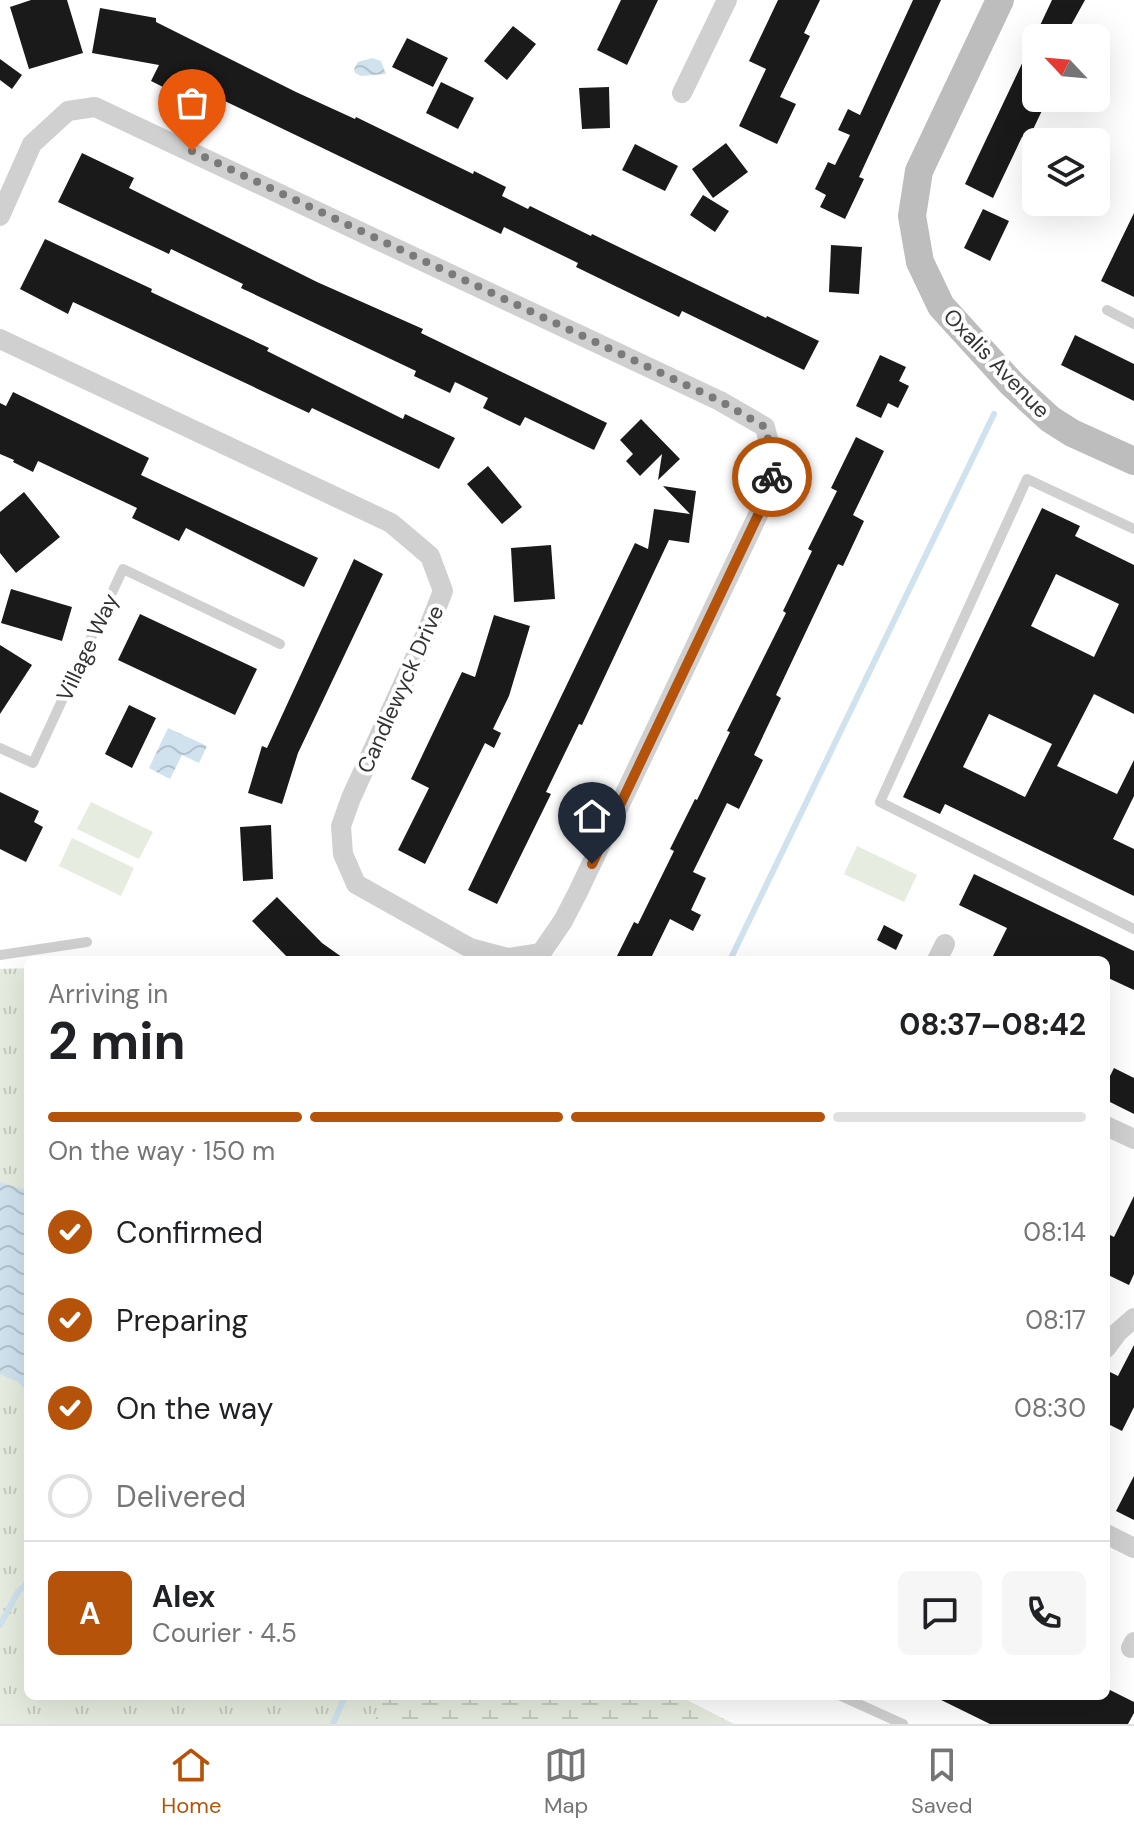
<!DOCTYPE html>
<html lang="en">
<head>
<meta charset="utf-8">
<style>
  body { margin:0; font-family:"DM Sans",sans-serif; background:#f6f6f6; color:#202124; height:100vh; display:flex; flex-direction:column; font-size:30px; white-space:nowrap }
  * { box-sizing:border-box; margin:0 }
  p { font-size:26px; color:#757577 }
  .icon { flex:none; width:44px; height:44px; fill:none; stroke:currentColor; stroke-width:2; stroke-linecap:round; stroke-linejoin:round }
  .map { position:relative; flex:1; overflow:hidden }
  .sheet { position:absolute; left:24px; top:956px; width:1086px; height:744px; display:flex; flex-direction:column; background:#fff; border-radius:12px; box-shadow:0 8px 32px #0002 }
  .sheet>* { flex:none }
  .needle { width:52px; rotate:296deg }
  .fabs { position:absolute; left:1022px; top:24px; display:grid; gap:16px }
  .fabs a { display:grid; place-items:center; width:88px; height:88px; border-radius:12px; background:#fff; box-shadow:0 8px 32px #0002; font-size:40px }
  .pin { position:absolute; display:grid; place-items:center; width:68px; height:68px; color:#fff; margin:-82px -34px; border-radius:50% 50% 50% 0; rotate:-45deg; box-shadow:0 0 8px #0007 }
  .pin .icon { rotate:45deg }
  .courier { position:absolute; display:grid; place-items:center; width:80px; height:80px; margin:-40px; border:6px solid #b45309; border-radius:50%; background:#fff; color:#222; box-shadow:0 2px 10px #0007 }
  .summary em { font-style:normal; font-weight:700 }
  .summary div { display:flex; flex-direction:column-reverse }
  .summary { display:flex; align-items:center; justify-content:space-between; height:136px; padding:0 24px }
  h1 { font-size:52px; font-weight:700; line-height:60px }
  .bar { display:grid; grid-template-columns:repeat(4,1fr); gap:12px 8px; align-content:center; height:96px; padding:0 24px }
  .bar i { height:10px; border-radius:6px; background:#e0e0e0 }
  .bar .on { background:#b45309 }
  .bar p { grid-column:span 4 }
  .line { display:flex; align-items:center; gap:20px; padding:0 24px; border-top:2px solid #e0e0e0 }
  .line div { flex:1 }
  .round { display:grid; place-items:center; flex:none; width:84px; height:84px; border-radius:12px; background:#f6f6f6 }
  ol { padding:0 24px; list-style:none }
  li { display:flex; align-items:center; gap:24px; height:88px }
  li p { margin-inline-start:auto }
  li .icon { padding:8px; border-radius:50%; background:#b45309; color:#fff; stroke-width:4 }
  li:last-child { color:#757577 }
  li i { width:44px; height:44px; border:4px solid #e0e0e0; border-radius:50% }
  .dock { display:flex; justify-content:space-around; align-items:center; height:112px; border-top:2px solid #e0e0e0; background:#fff; font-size:22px; color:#757577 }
  .dock a { display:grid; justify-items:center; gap:4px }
  .dock .on { color:#b45309 }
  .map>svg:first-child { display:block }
  .grass { fill:#e6ecdf }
  .wetland { fill:url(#wetland-marsh) }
  .park { fill:url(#park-tufts) }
  .water { fill:url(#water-waves) }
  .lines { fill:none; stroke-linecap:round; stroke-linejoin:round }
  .stream { stroke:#cfe2ee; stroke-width:6 }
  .building { fill:#1a1a1a; fill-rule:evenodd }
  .lane { stroke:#d0d0d0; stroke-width:10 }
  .street { stroke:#d0d0d0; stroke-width:20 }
  .secondary { stroke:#bdbdbd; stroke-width:28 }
  .done { stroke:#7a7a7a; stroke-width:8; stroke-dasharray:0 14.4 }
  .route { stroke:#b45309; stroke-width:10 }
  .labels { text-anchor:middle; stroke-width:8; stroke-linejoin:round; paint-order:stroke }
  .street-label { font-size:22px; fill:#333; stroke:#fff }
</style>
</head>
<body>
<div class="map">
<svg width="1134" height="1724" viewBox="0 0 1134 1724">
  <defs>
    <pattern id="wetland-marsh" width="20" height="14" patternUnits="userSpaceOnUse" patternTransform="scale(2)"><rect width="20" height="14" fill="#e6ecdf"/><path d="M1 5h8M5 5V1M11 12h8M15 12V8" fill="none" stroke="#c6cbc0"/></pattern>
    <pattern id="park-tufts" width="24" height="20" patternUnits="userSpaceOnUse" patternTransform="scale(2)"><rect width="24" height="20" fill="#e6ecdf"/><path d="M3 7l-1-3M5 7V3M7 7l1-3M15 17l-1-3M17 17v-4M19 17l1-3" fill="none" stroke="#c6cbc0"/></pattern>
    <pattern id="water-waves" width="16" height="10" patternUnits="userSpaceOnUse" patternTransform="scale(2)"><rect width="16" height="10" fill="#cfe2ee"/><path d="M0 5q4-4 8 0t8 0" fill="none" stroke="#b2c2cd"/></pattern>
  </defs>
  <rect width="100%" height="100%" fill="#fff"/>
  <path class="grass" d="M 91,802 L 153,832 L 139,859 L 77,829 Z
    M 72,838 L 134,868 L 121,896 L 59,866 Z
    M 857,846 L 917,875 L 904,902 L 844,874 Z"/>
  <path class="wetland" d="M 367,1696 L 679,1696 L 734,1724 L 354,1724 Z"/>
  <path class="park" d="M 28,968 L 28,1696 L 386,1696 L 373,1724 L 0,1724 L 0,969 Z"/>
  <path class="water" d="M 372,58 L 381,61 L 386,74 L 361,76 L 355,73 L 354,69 L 358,62 Z
    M 168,728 L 207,746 L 199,763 L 182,755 L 170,779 L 149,768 Z
    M 0,1182 L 22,1189 L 28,1188 L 28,1393 L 18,1382 L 0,1374 Z"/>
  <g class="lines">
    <path class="stream" d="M 730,960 L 994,414
      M 0,1625 L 18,1592 L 28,1582
      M 333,1724 L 345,1696"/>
  </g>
  <path class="building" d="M 31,0 L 67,0 L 83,53 L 29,69 L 10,7 Z
    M 621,0 L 658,0 L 627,65 L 597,50 Z
    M 778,0 L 820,0 L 804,33 L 810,36 L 780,97 L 796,104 L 777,144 L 739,126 L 766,69 L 749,61 Z
    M 913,0 L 941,0 L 859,177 L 864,179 L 845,219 L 820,207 L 826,195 L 815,189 L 828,162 L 835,165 L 850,135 L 838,130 L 848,109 L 860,115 Z
    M 1052,0 L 1085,0 L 1064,38 L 1036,38 L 1036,98 L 1048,98 L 1028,140 L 1022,137 L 993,198 L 965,184 Z
    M 100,8 L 156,18 L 156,22 L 296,92 L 355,119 L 356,117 L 473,174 L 474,171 L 506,187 L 502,196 L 528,209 L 530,206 L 591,236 L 592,234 L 766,318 L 767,316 L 819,341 L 804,370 L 682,311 L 679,317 L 576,267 L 578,263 L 504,227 L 501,234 L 206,92 L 200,104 L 165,88 L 151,81 L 159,65 L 92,53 Z
    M 513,26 L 536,44 L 507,80 L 484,61 Z
    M 407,38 L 448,58 L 433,87 L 392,67 Z
    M 0,59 L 22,75 L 12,89 L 0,80 Z
    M 441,82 L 474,98 L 458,129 L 426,113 Z
    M 609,87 L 610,128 L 582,129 L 579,88 Z
    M 726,143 L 748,172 L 713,198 L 692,169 Z
    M 635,144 L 678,166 L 665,191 L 622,170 Z
    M 82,153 L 134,178 L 129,188 L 317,282 L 423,329 L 421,333 L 607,423 L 594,450 L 525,417 L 520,426 L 483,408 L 488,398 L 455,382 L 450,393 L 414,376 L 416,371 L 241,288 L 243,284 L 171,249 L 169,254 L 58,202 Z
    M 703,195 L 729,211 L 715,232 L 690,215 Z
    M 983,209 L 1009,221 L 990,261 L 964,248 Z
    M 1134,213 L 1134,297 L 1101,281 Z
    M 45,239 L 152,289 L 151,292 L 269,348 L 267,351 L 403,419 L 405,414 L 455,438 L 439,469 L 312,408 L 309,413 L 73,302 L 68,314 L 20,289 Z
    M 831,245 L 862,247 L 859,294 L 829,292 Z
    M 1075,335 L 1134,364 L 1134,401 L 1061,365 Z
    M 880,355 L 906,367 L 899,381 L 909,386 L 898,408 L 888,403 L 881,418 L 856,406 Z
    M 13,392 L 149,458 L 141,475 L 318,558 L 304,587 L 186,528 L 179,541 L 132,518 L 137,508 L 38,461 L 33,472 L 13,462 L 14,460 L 0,454 L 0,403 L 6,406 Z
    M 641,419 L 680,459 L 658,480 L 662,454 L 640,476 L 626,461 L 633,454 L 620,440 Z
    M 856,437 L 884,451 L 853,515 L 864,521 L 843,566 L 838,564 L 776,695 L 781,698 L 754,755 L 763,760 L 739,809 L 727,803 L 693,872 L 706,878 L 691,910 L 701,915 L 693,931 L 670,919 L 650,960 L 615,960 L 634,922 L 638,924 L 674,851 L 670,849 L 695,799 L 697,800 L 730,732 L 727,731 L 786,613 L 783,611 L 812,551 L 808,549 L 837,491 L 831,488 Z
    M 488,466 L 522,507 L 502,524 L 467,484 Z
    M 663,486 L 696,491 L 689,543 L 669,540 L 582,725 L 579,724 L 546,792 L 551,794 L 497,904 L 468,890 L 635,543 L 648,549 L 654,509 L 690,514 Z
    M 24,492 L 60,537 L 16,573 L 0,553 L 0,512 Z
    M 1042,508 L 1080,526 L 1075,536 L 1134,565 L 1134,714 L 1094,694 L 1057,766 L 1117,794 L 1134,760 L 1134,796 L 1113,839 L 1134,849 L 1134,896 L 945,804 L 940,814 L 903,797 ZM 1056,574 L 1119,604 L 1094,657 L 1031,626 ZM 989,714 L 1052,744 L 1025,797 L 963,767 Z
    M 551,545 L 555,599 L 514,602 L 511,548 Z
    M 354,559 L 383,574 L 298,753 L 282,804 L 248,793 L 262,746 L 267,748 Z
    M 11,589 L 72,607 L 62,641 L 1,623 Z
    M 140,614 L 257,669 L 235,715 L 118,660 Z
    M 494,615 L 530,626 L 509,696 L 493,729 L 501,733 L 494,748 L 485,743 L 425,864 L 398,850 L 429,788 L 411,779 L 462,672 L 475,677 Z
    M 0,645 L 32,665 L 0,714 Z
    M 129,705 L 156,718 L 132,768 L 105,754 Z
    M 0,792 L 39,811 L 34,822 L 43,827 L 26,862 L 0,849 Z
    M 271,825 L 273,879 L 243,881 L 240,827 Z
    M 974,874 L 1134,951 L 1134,990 L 1106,977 L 1106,960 L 991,960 L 1007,928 L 959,905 Z
    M 277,897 L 322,943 L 346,960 L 290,960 L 252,921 Z
    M 884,925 L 903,935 L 896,950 L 877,940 Z
    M 1114,1068 L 1134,1078 L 1134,1114 L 1106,1100 L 1106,1084 Z
    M 1134,1196 L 1134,1274 L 1129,1285 L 1106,1274 L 1106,1233 L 1114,1237 Z
    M 1134,1345 L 1134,1407 L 1122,1431 L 1106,1423 L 1106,1370 L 1118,1376 Z
    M 1134,1476 L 1134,1520 L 1116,1511 Z
    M 1106,1688 L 1134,1702 L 1134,1713 L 1128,1724 L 990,1724 L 933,1696 L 1106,1696 Z"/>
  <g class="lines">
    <path class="lane" d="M 1107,310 L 1134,324
      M 1134,529 L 1027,479 L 880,802 L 1134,929
      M 0,748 L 33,763 L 123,569 L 280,644
      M 0,955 L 87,942
      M 841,1696 L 903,1724"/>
    <path class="street" d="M 682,93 L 727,0
      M 0,216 L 32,144 L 68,111 L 95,107 L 720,401 L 765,427 L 774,463 L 769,492 L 578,892 L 563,921 L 541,953 L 508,958 L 470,948 L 356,884 L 343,854 L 341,826 L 351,798 L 426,634 L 443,591 L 430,556 L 391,523 L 0,339
      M 937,960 L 945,944
      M 1106,1126 L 1134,1139
      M 1106,1348 L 1118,1332 L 1134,1318
      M 1106,1534 L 1134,1548
      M 1131,1648 L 1134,1642"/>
    <path class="secondary" d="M 1000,0 L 919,171 L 912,216 L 920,262 L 941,306 L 1012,384 L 1050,419 L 1072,433 L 1134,461"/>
  </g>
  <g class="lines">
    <path class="done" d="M 192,151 L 720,401 L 765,427 L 774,463 L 772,477"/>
    <path class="route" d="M 592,864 L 769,492 L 772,477"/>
  </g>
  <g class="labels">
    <g class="street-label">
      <text transform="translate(997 363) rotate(46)" y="8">Oxalis Avenue</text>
      <text transform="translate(87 647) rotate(-65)" y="8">Village Way</text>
      <text transform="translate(400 689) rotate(-66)" y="8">Candlewyck Drive</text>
    </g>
  </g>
</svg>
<div class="fabs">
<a><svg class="needle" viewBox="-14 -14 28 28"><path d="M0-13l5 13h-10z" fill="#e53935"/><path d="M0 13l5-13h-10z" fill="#757577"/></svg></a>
<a><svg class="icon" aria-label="layers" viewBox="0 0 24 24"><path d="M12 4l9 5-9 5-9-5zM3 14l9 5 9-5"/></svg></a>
</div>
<div class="pin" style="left:192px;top:151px;background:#ea580c"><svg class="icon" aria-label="bag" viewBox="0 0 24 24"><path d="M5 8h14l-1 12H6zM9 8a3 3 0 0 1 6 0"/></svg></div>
<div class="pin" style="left:592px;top:864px;background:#1f2937"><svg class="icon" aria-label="home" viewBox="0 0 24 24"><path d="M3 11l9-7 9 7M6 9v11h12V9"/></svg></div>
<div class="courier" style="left:772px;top:477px"><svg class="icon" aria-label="bike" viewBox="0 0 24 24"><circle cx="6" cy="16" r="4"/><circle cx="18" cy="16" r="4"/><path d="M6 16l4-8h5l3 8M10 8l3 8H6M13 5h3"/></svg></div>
<section class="sheet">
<div class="summary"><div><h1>2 min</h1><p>Arriving in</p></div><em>08:37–08:42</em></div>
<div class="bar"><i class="on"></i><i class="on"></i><i class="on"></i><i></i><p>On the way · 150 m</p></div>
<ol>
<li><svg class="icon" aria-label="check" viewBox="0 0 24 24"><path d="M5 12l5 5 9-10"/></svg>Confirmed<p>08:14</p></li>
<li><svg class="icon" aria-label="check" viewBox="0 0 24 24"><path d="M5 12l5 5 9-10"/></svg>Preparing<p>08:17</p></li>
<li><svg class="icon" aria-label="check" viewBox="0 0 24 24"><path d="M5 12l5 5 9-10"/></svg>On the way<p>08:30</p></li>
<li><i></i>Delivered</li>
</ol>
<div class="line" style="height:144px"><b class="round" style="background:#b45309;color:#fff">A</b><div><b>Alex</b><p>Courier · 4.5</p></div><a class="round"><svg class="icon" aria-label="chat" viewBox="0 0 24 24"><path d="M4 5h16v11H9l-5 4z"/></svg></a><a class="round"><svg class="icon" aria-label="phone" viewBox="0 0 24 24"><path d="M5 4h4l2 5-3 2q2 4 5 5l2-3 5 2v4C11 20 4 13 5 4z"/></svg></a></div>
</section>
</div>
<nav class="dock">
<a class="on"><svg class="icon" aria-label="home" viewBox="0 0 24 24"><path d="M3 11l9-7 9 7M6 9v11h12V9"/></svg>Home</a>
<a><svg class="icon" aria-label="map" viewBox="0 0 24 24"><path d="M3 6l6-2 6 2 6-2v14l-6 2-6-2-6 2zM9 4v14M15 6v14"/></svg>Map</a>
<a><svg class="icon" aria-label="saved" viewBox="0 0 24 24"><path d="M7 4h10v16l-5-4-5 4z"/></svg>Saved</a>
</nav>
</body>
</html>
